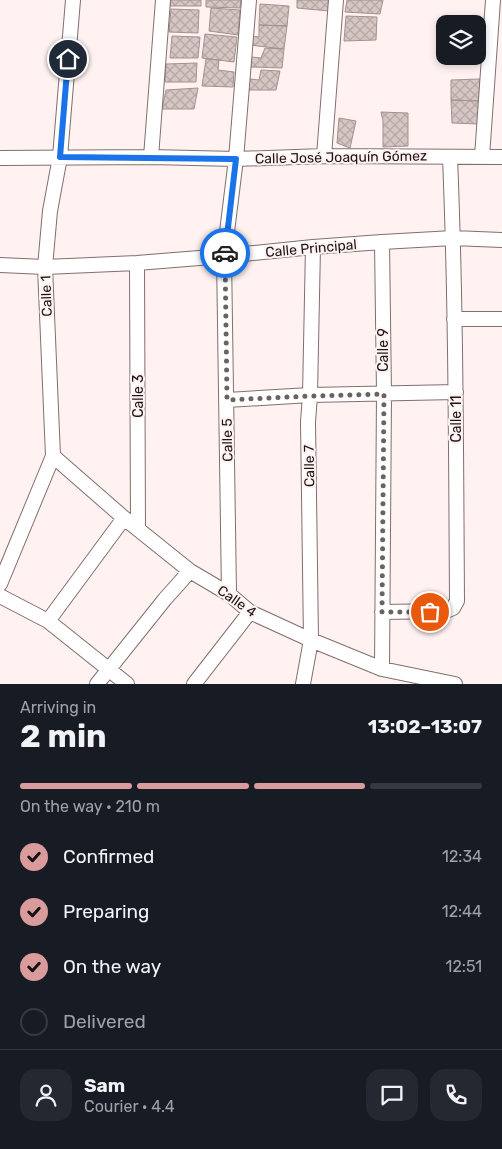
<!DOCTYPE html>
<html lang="en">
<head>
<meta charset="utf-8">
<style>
  body { margin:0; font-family:Rubik,sans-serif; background:#242831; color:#f1f3f6; height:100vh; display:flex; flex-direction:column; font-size:19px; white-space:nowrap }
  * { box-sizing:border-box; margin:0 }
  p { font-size:16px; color:#9ea1a6 }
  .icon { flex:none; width:28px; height:28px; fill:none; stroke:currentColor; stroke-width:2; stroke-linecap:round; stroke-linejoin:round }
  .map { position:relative; height:684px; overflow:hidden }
  .side { display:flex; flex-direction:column; background:#171b24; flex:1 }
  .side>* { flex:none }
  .controls { position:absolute; left:436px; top:15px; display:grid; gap:10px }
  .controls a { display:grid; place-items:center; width:50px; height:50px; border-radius:10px; background:#171b24; box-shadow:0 2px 8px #0003; font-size:25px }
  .pin { position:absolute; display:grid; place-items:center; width:42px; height:42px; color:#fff; margin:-21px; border:2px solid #fff; border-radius:50%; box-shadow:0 1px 5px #0007 }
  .courier { position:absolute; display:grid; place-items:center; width:50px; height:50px; margin:-25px; border:4px solid #1a73e8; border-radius:50%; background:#fff; color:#222; box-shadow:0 1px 6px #0007 }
  .headline em { font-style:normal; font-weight:700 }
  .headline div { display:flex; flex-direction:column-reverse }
  .headline { display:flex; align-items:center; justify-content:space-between; height:85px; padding:0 20px }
  h1 { font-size:32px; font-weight:700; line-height:38px }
  .bar { display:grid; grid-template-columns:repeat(4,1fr); gap:8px 5px; align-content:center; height:60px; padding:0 20px }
  .bar i { height:6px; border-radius:4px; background:#363941 }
  .bar .active { background:#da9b9c }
  .bar p { grid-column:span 4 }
  .line { display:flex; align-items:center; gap:12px; padding:0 20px; border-top:1px solid #363941 }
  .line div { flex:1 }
  .round { display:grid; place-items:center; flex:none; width:52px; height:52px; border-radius:15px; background:#242831 }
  ol { padding:0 20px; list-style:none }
  li { display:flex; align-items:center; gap:15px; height:55px }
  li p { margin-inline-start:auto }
  li .icon { padding:5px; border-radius:50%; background:#da9b9c; color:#111; stroke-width:4 }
  li:last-child { color:#9ea1a6 }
  li i { width:28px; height:28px; border:2px solid #363941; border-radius:50% }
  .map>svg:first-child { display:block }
  .building { fill:url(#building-cross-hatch); stroke:#a19290 }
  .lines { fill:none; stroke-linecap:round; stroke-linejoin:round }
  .minor-casing { stroke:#7e706e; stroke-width:16 }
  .minor { stroke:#fff; stroke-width:14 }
  .done { stroke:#6b6362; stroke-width:5; stroke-dasharray:0 9 }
  .route { stroke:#1a73e8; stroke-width:6 }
  .labels { text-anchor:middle; stroke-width:4; stroke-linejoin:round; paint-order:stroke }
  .street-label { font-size:14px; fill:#1c1616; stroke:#fff2f0 }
</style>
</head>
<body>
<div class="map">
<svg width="502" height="684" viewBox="0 0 502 684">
  <defs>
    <pattern id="building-cross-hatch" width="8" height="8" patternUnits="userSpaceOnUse" patternTransform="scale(1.25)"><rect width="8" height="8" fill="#d5c5c3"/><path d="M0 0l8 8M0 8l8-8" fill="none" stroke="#b6a8a7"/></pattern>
  </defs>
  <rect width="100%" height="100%" fill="#fff2f0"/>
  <path class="building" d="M 170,0 L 201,0 L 201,6 L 170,6 Z
    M 206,0 L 241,0 L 240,8 L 206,7 Z
    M 297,0 L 329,0 L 329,11 L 297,8 Z
    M 347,0 L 383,0 L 380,14 L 345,12 Z
    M 260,4 L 289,6 L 287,26 L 259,25 Z
    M 211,8 L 240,10 L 238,35 L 209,31 Z
    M 171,9 L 199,10 L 198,33 L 169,32 Z
    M 346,16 L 377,17 L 376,40 L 344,41 Z
    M 259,25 L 287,26 L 284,49 L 249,45 L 249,36 L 259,37 Z
    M 205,34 L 237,37 L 234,62 L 202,58 Z
    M 172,36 L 200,37 L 198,58 L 170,58 Z
    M 265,48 L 284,49 L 282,68 L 251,67 L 251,57 L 261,58 Z
    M 206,59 L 219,60 L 218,70 L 234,72 L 233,87 L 202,86 Z
    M 197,63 L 196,82 L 165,82 L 166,64 Z
    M 261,70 L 280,71 L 276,90 L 248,90 L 250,79 L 259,80 Z
    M 480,79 L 480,101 L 451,100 L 451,80 Z
    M 198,88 L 194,109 L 162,109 L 166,90 Z
    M 451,100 L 480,101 L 479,124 L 452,123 Z
    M 381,112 L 408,113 L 408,146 L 383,147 L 383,121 Z
    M 339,118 L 356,121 L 350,148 L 337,143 Z"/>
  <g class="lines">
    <defs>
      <path id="minor" d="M 324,156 L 336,0
        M 151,157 L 163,0
        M 482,157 L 493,0
        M 0,158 L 151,157 L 236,159 L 324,156 L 502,157
        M 382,242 L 384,394 L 382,669
        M 137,263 L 138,529
        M 0,265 L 45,267 L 137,263 L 224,256 L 313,247 L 382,242 L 453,238 L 502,240
        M 454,319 L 502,319
        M 227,400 L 310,395 L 456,392
        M 53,456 L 124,518 L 190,571 L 229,594 L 250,612 L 311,640 L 382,669 L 455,684
        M 0,584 L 53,456 L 45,267 L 50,211 L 60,157 L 73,0
        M 229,594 L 224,256 L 236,159 L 249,0
        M 0,596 L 48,621 L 127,684
        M 382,612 L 446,611 L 453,608 L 457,601 C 456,453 456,305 450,157
        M 48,621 L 124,518
        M 97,684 L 165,599 L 190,571
        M 194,684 L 250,612
        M 303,684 L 311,640 L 308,422 L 310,395 L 313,247"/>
    </defs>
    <use href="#minor" class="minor-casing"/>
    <use href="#minor" class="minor"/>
  </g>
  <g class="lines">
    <path class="done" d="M 225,253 L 227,400 L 310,396 L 384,394 L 382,612 L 430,612"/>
    <path class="route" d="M 68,59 L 60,157 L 236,159 L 225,253"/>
  </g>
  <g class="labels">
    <g class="street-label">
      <text transform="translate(341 157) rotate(-1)" y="5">Calle José Joaquín Gómez</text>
      <text transform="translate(311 248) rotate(-5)" y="5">Calle Principal</text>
      <text transform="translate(46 296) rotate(-92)" y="5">Calle 1</text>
      <text transform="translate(383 350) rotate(-90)" y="5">Calle 9</text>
      <text transform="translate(138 396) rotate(-90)" y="5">Calle 3</text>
      <text transform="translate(456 419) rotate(-90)" y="5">Calle 11</text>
      <text transform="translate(227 440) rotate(-91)" y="5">Calle 5</text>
      <text transform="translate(309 466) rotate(-91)" y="5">Calle 7</text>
      <text transform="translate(237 601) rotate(35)" y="5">Calle 4</text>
    </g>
  </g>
</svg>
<div class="controls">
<a><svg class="icon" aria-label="layers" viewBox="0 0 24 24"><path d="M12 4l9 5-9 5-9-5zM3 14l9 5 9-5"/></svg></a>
</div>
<div class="pin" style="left:430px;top:612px;background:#ea580c"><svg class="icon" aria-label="bag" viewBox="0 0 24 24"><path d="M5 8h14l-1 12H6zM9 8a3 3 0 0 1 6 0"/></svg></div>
<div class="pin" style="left:68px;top:59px;background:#1f2937"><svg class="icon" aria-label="home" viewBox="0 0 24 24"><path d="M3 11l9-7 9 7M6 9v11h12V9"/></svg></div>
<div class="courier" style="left:225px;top:253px"><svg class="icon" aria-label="car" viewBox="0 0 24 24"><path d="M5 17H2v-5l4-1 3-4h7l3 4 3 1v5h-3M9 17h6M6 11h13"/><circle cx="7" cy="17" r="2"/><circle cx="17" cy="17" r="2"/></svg></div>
</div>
<section class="side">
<div class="headline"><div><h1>2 min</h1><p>Arriving in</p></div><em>13:02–13:07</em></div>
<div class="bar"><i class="active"></i><i class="active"></i><i class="active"></i><i></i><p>On the way · 210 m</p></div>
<ol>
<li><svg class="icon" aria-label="check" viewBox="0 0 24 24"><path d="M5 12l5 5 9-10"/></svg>Confirmed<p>12:34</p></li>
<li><svg class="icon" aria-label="check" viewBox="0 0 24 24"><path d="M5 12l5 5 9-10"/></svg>Preparing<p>12:44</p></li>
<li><svg class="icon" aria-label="check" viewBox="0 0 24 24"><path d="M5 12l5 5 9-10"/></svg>On the way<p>12:51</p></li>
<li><i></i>Delivered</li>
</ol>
<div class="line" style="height:90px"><a class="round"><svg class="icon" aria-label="person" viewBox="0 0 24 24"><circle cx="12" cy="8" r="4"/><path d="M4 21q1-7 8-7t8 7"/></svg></a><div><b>Sam</b><p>Courier · 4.4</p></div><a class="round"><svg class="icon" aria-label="chat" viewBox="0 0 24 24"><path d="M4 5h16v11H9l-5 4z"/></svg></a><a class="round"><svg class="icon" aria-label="phone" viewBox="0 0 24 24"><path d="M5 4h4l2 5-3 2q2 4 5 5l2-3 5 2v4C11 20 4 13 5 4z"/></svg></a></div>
</section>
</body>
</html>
